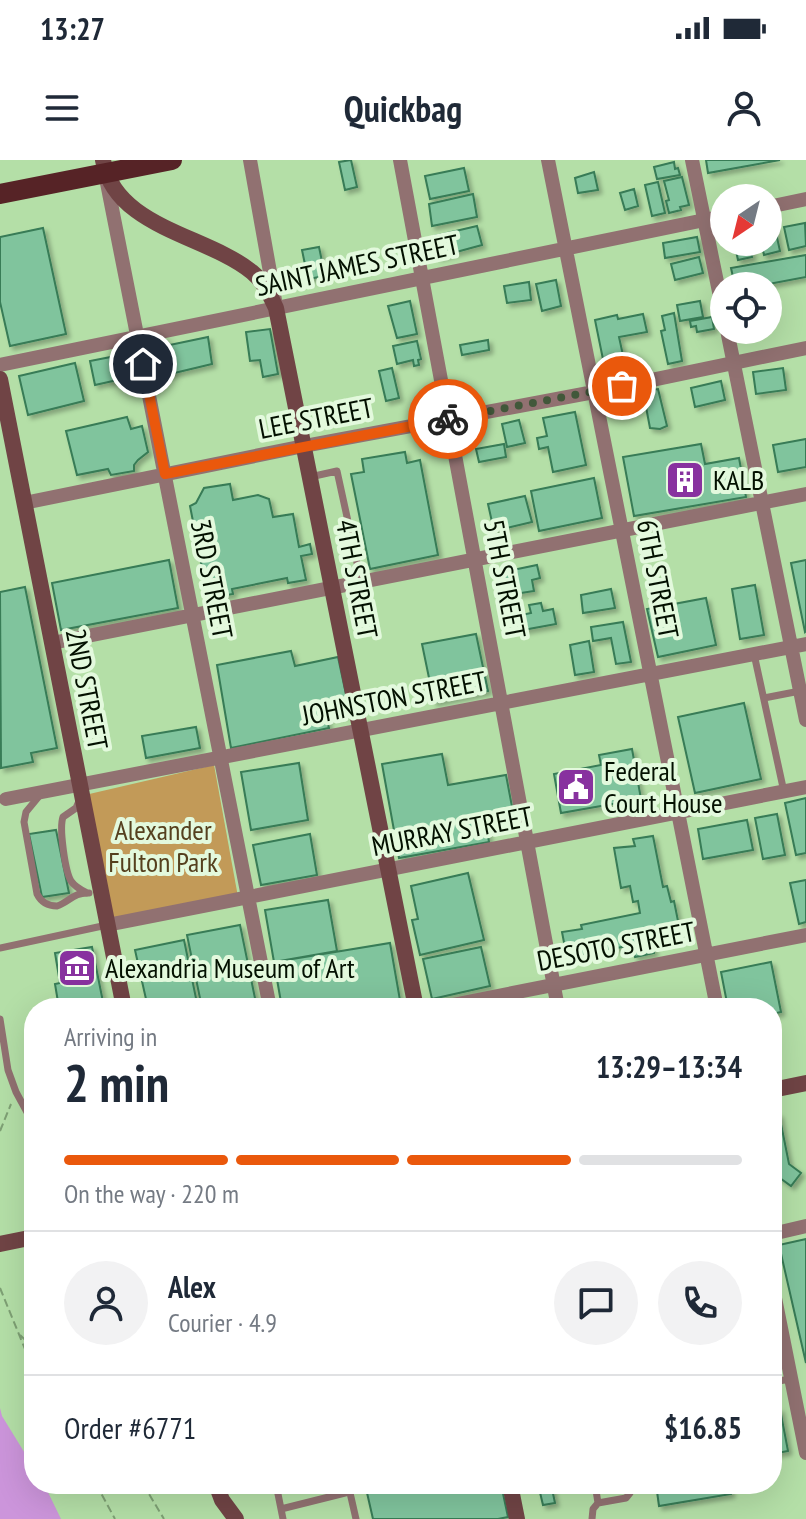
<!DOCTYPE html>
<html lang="en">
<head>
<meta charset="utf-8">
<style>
  body { margin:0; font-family:"PT Sans Narrow",sans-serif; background:#f2f2f3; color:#1f2937; height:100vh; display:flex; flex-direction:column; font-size:30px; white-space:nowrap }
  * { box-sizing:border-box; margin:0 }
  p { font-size:26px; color:#747a83 }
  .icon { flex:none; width:44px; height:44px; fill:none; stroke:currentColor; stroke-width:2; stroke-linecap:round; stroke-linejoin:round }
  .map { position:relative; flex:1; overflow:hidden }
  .sheet { position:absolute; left:24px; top:838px; width:758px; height:496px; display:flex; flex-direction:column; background:#fff; border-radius:32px; box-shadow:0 8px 32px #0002 }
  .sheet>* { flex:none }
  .needle { width:52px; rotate:215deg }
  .tools { position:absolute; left:710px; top:24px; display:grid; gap:16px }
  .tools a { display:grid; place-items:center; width:72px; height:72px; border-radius:50%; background:#fff; box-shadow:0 8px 32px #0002; font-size:40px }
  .pin { position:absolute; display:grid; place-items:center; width:68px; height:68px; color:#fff; margin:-34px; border:4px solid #fff; border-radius:50%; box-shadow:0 2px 8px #0007 }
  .courier { position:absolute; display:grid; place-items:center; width:80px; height:80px; margin:-40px; border:6px solid #ea580c; border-radius:50%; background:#fff; color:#222; box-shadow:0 2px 10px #0007 }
  .headline em { font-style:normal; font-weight:700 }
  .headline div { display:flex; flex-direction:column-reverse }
  .headline { display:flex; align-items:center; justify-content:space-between; height:136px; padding:0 40px }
  h1 { font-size:52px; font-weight:700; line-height:60px }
  .bar { display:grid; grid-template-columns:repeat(4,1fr); gap:12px 8px; align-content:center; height:96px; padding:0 40px }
  .bar i { height:10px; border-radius:6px; background:#e0e1e3 }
  .bar .selected { background:#ea580c }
  .bar p { grid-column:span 4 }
  .line { display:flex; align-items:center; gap:20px; padding:0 40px; border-top:2px solid #e0e1e3 }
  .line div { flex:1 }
  .round { display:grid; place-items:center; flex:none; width:84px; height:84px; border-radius:42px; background:#f2f2f3 }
  .status { display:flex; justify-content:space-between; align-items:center; height:56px; padding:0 40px; background:#fff; direction:ltr }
  .status svg { height:22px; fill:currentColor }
  header { display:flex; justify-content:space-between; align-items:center; height:104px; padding:0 40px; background:#fff; font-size:36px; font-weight:700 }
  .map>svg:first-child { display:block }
  .green { fill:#c29a58 }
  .water { fill:#cc95db }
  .building { fill:#80c49d; stroke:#377b57; stroke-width:2; filter:url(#shadow) }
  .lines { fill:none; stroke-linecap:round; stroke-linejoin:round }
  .path { stroke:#7ea074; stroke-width:2; stroke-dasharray:8 4; stroke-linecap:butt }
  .service { stroke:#917171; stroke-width:7 }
  .minor { stroke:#917171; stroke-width:14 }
  .secondary { stroke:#704445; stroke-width:16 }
  .primary { stroke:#562326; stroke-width:20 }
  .done { stroke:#41583a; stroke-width:8; stroke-dasharray:0 14.4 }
  .route { stroke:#ea580c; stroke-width:10 }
  .labels { text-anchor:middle; stroke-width:8; stroke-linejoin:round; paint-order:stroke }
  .street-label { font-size:28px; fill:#031000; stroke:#e3f9dd }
  .poi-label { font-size:28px; fill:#031000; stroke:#e3f9dd; text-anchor:start }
  .park-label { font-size:28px; fill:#55401e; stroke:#e3f9dd }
</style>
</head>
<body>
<div class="status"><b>13:27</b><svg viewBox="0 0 49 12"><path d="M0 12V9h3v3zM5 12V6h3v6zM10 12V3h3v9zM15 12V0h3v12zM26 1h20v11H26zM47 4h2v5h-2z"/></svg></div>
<header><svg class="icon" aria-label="menu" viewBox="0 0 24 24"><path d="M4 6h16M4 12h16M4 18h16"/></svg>Quickbag<svg class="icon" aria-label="person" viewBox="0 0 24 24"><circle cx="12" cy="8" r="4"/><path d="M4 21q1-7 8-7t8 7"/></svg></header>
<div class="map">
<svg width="806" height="1359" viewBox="0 0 806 1359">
  <defs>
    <filter id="shadow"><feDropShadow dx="3.5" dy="3.5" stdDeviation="2" flood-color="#0004"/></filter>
  </defs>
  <rect width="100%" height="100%" fill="#b4dfa7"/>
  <path class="green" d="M 214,605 L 238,737 L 109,764 L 85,635 Z"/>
  <path class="water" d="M 0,1248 L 2,1256 L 34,1308 L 34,1324 L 44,1324 L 61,1359 L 0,1359 Z"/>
  <path class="building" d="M 351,0 L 357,27 L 345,30 L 339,2 Z
    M 706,0 L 780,0 L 708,13 Z
    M 674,2 L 675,9 L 678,8 L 680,15 L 657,19 L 654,7 Z
    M 464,8 L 469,31 L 430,39 L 425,16 Z
    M 594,12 L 598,30 L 578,33 L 575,18 Z
    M 682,17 L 689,45 L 680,47 L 681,50 L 669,53 L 666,41 L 669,40 L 664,21 Z
    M 658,22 L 665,53 L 652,56 L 645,25 Z
    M 634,29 L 638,46 L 625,50 L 620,33 Z
    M 473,34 L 477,57 L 432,66 L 429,44 Z
    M 805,63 L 806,86 L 789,90 L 784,67 Z
    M 774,64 L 780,91 L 764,95 L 761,82 L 768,82 L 768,66 Z
    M 477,66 L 482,85 L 438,97 L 434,76 Z
    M 43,68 L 66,174 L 10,186 L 0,142 L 0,77 Z
    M 697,77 L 700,92 L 665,98 L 663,83 Z
    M 734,82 L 749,82 L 752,97 L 738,100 Z
    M 319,87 L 325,116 L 308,119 L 302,90 Z
    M 806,95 L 806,117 L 758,126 L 735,126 L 731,108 Z
    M 699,97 L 703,113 L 675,120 L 671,104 Z
    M 556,120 L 561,146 L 542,151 L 536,124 Z
    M 529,122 L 531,140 L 507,143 L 504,126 Z
    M 410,141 L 417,174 L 397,178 L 388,146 Z
    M 700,141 L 703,157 L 680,161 L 677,145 Z
    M 674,153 L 682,201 L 668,204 L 661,171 L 665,170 L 662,156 Z
    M 643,154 L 647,172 L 619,177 L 624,200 L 625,199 L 627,206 L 623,207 L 624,211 L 606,214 L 595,160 L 617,155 L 618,159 Z
    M 712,157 L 714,169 L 697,172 L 696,166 L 691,167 L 690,161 Z
    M 270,169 L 278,214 L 263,217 L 260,200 L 250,201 L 246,172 Z
    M 208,177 L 212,204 L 166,215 L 160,187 Z
    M 488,180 L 489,190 L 462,195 L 460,185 Z
    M 417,181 L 421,199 L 418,200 L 419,205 L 414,206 L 413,200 L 397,204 L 393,186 Z
    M 121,195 L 124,208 L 120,208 L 122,219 L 95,225 L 90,201 Z
    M 75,203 L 84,241 L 28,255 L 19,216 Z
    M 392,208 L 399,238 L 386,241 L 379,211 Z
    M 783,208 L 786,230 L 756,234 L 753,212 Z
    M 721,221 L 725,240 L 695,247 L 691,228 Z
    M 658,229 L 667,266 L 660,269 L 650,268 L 643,231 Z
    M 575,252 L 586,305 L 553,312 L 548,287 L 539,289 L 537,278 L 547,276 L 543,258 Z
    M 127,257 L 131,269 L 142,266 L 148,292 L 138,300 L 134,305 L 134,311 L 111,315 L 108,309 L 77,315 L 66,271 Z
    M 519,260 L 525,283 L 507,287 L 502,264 Z
    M 806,279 L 806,307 L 778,312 L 773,285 Z
    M 504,284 L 506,297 L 479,302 L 476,289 Z
    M 701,284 L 705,304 L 739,298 L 746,337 L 634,356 L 623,297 Z
    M 405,292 L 407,303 L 420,300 L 438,395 L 370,409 L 351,314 L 364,312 L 362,299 Z
    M 594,318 L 602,358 L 539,371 L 531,331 Z
    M 230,324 L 233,340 L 258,335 L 269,339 L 273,357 L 293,354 L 299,387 L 310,384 L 312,394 L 301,396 L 306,420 L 288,423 L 287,418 L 232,429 L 233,434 L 208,438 L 190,346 L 196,343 L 204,328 Z
    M 525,336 L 532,362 L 494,371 L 488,344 Z
    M 169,400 L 178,448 L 61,470 L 52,423 Z
    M 806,400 L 806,471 L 805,472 L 791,403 Z
    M 537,405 L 540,418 L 532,420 L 534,431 L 508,435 L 503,412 Z
    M 755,425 L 764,475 L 740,479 L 732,429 Z
    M 25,427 L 57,588 L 31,593 L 33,602 L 1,608 L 0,432 Z
    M 611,429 L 615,448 L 583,453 L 581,435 Z
    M 706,438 L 716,485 L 658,497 L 647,449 Z
    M 541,443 L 543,451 L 553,449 L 556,464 L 523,470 L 521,455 L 531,453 L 529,445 Z
    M 623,462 L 631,502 L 616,504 L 611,478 L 593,481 L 591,467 Z
    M 476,474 L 488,531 L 434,542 L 422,484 Z
    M 589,481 L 594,512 L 575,515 L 570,485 Z
    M 291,491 L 295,506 L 338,497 L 350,553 L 326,558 L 329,568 L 231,588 L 217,505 Z
    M 744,543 L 761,619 L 695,633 L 678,557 Z
    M 196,567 L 200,588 L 146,598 L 142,576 Z
    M 632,589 L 641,639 L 561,653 L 554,614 L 601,605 L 599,595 Z
    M 442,594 L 448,625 L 506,615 L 513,652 L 505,654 L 507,665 L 487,669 L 489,682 L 399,698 L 382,604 Z
    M 299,603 L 308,660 L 251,670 L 241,612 Z
    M 806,638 L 806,693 L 796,695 L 785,643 Z
    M 777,654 L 785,695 L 763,699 L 755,658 Z
    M 747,660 L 753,690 L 703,699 L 698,669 Z
    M 56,670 L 69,733 L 42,737 L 29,674 Z
    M 310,674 L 317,715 L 261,725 L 253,685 Z
    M 653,676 L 663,727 L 667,726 L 671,742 L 674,741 L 681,776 L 652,781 L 654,793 L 635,797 L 632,785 L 567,798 L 562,772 L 582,769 L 581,765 L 640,753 L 638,741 L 633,742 L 630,726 L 621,728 L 614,688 L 635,686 L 633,679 Z
    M 468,713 L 484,780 L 420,795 L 412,760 L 418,759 L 411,726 Z
    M 806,720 L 806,762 L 799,764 L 790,723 Z
    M 328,740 L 337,791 L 274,802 L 265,750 Z
    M 240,765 L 257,848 L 202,848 L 187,775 Z
    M 184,780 L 198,848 L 148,848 L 135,790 Z
    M 390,783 L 401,846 L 388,848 L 282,848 L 274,802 Z
    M 92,787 L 103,842 L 98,843 L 99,848 L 59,848 L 55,824 L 60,823 L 55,793 Z
    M 481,787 L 490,826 L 432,839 L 423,799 Z
    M 771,802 L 781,852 L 772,854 L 772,848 L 728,848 L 721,812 Z
    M 779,954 L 789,1004 L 801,1013 L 791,1026 L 773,1013 L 772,1010 L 772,955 Z
    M 806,1079 L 806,1203 L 779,1085 Z
    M 780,1249 L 788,1291 L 772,1294 L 772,1251 Z
    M 365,1324 L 501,1324 L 508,1357 L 498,1359 L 373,1359 Z
    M 538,1324 L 551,1324 L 555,1343 L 543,1345 Z
    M 656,1324 L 729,1324 L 731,1334 L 659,1346 Z"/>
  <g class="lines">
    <path class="path" d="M 0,971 L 11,944
      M 0,1128 L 34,1211
      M 20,1175 L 34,1188
      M 96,1324 L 115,1359
      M 143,1324 L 164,1359"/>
    <path class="service" d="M 310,317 L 337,311 L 361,421
      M 754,494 L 784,632
      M 764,538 L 800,531
      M 40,635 L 26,652 L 24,662 L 37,734 C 41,742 47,746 57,746 C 69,742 74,732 89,733
      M 80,639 L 76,648 L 63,657 C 59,668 65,711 71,721 C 75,727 81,730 87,733
      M 0,788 L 107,765
      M 0,859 L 8,910 L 16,932 L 34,965
      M 772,1222 L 791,1219
      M 276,1324 L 283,1359
      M 348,1324 L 356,1359
      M 595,1324 L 598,1343
      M 281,1349 L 349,1332
      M 592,1359 L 593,1349 L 598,1343 L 626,1338 L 630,1333 L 629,1324"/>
    <path class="minor" d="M 250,0 L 275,140
      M 400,0 L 558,848
      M 548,0 L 717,848
      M 692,0 L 724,156
      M 106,18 L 270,848
      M 768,47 L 806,39
      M 727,170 L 806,560
      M 0,205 L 724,56
      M 24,343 L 304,286 L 594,232 L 806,188
      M 52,483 L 806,334
      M 6,639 L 806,484
      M 107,765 L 806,627
      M 437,848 L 806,775
      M 772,1074 L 806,1066
      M 772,1123 L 806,1293"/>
    <path class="secondary" d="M 103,0 C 115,68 207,75 252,112 C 264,122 270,135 276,148 L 416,848
      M 0,219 L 124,848
      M 772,930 L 806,923
      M 0,1084 L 34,1077
      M 216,1324 L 222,1340 L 236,1359
      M 510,1324 L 517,1359"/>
    <path class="primary" d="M 0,34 L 172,0"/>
  </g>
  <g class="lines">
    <path class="done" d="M 448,259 L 622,226"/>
    <path class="route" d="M 143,204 L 165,314 L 448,259"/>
  </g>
  <defs>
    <symbol id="building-square" viewBox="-11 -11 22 22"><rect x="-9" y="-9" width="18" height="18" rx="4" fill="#88329f" stroke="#e3f9dd"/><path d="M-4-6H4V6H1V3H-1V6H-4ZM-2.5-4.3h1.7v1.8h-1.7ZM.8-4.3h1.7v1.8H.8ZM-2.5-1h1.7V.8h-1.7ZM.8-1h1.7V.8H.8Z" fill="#fff"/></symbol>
    <symbol id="civic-square" viewBox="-11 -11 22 22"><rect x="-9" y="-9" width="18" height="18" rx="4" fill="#88329f" stroke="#e3f9dd"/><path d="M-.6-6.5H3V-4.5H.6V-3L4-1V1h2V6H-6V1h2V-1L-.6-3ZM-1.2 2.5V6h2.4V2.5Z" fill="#fff"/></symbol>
    <symbol id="museum-square" viewBox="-11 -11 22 22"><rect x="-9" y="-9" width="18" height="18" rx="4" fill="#88329f" stroke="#e3f9dd"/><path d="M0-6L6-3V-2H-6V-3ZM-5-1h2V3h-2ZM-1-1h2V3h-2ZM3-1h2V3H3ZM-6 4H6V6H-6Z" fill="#fff"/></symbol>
  </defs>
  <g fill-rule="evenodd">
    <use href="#building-square" x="663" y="298" width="44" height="44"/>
    <use href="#civic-square" x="554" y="605" width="44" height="44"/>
    <use href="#museum-square" x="55" y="786" width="44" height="44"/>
  </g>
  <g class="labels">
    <g class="street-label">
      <text transform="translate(357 105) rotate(-12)" y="10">SAINT JAMES STREET</text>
      <text transform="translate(316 258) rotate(-11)" y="10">LEE STREET</text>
      <text transform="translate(212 419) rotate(79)" y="10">3RD STREET</text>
      <text transform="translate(357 419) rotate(79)" y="10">4TH STREET</text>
      <text transform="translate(505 419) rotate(79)" y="10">5TH STREET</text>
      <text transform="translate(658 419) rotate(79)" y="10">6TH STREET</text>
      <text transform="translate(87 529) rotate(79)" y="10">2ND STREET</text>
      <text transform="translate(394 538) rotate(-11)" y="10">JOHNSTON STREET</text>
      <text transform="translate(452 671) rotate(-11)" y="10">MURRAY STREET</text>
      <text transform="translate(616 786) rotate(-11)" y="10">DESOTO STREET</text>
    </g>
    <g class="poi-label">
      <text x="713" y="330">KALB</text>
      <text x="604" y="621">Federal<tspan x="604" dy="32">Court House</tspan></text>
      <text x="105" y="818">Alexandria Museum of Art</text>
    </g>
    <g class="park-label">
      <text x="163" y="680">Alexander<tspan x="163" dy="32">Fulton Park</tspan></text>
    </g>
  </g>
</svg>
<div class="tools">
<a><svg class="needle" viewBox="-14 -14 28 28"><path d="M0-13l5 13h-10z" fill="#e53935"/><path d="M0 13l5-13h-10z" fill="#747a83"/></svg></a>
<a><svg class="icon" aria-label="locate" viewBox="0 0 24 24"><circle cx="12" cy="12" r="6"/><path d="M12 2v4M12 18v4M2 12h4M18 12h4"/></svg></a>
</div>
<div class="pin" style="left:622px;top:226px;background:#ea580c"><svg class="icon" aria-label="bag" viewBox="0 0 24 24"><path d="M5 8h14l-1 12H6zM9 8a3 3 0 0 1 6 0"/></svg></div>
<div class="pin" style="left:143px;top:204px;background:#1f2937"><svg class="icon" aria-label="home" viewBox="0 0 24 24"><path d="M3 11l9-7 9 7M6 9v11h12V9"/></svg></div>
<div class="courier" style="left:448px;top:259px"><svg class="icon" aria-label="bike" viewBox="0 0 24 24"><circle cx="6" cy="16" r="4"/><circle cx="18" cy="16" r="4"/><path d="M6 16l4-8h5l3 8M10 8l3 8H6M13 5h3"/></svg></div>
<section class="sheet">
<div class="headline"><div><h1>2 min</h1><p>Arriving in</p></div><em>13:29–13:34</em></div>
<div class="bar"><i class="selected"></i><i class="selected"></i><i class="selected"></i><i></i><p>On the way · 220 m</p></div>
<div class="line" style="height:144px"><a class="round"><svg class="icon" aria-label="person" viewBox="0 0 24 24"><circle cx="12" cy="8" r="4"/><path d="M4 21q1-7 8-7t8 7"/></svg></a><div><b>Alex</b><p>Courier · 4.9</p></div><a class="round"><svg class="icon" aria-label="chat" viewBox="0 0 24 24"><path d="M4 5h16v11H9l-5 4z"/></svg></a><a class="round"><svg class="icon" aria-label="phone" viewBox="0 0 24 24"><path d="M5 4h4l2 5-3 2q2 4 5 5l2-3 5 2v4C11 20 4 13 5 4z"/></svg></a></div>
<div class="line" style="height:104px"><div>Order #6771</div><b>$16.85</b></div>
</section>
</div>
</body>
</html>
